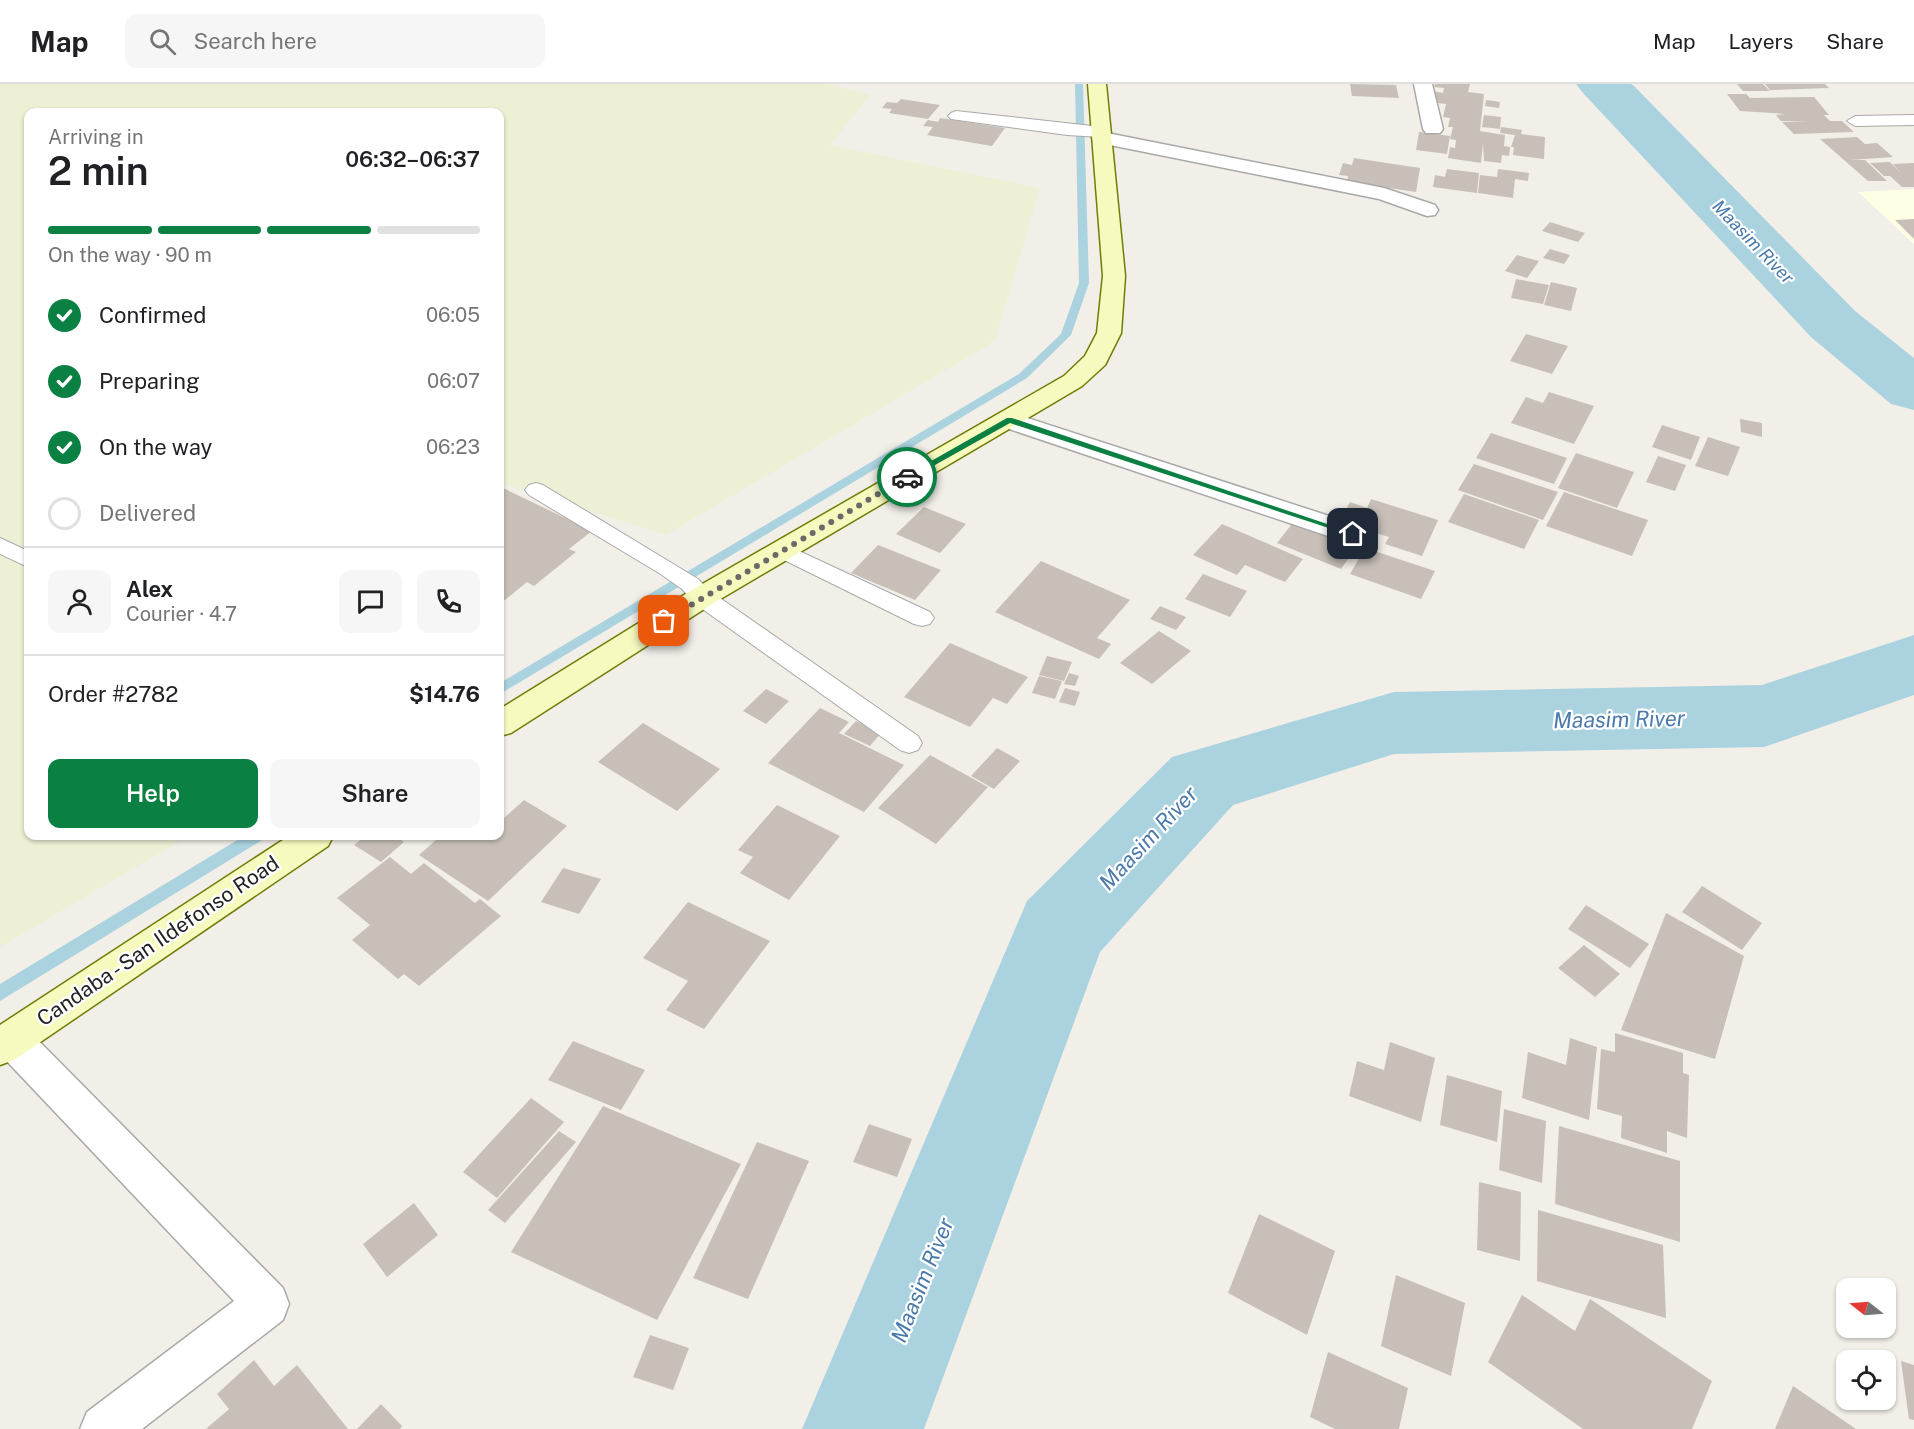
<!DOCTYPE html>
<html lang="en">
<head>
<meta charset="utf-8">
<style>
  body { margin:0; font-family:"Public Sans",sans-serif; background:#f6f6f6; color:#202124; height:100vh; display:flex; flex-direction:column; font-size:22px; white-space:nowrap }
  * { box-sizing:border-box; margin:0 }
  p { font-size:20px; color:#757577 }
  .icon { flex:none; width:33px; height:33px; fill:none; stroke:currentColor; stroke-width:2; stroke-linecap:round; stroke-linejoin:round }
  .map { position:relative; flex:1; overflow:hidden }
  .drawer { position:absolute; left:24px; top:24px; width:480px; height:732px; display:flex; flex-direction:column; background:#fff; border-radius:12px; box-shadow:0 2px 4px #0004 }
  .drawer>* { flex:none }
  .needle { width:39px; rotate:287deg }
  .buttons { position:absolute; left:1836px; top:1194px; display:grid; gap:12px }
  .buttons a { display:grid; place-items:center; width:60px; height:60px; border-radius:12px; background:#fff; box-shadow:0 2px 4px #0004; font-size:30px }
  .pin { position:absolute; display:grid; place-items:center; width:51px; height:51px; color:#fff; margin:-26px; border-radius:12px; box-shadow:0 3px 9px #0006 }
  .courier { position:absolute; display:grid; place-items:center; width:60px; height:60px; margin:-30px; border:4px solid #0b8043; border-radius:50%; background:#fff; color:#222; box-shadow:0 2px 8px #0007 }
  .overview em { font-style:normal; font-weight:600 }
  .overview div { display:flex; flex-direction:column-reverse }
  .overview { display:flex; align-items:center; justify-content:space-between; height:102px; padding:0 24px }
  h1 { font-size:39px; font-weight:600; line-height:45px }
  .bar { display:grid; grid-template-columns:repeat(4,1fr); gap:9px 6px; align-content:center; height:72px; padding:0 24px }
  .bar i { height:8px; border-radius:4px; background:#e0e0e0 }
  .bar .selected { background:#0b8043 }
  .bar p { grid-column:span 4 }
  .line { display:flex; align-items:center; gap:15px; padding:0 24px; border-top:2px solid #e0e0e0 }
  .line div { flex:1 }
  .round { display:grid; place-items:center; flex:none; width:63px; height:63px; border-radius:12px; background:#f6f6f6 }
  ol { padding:0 24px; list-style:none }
  li { display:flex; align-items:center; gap:18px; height:66px }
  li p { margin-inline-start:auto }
  li .icon { padding:6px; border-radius:50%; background:#0b8043; color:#fff; stroke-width:4 }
  li:last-child { color:#757577 }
  li i { width:33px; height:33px; border:3px solid #e0e0e0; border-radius:50% }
  .cta { display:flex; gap:12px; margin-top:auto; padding:12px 24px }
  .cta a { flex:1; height:69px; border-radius:12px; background:#0b8043; color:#fff; font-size:24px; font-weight:600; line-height:69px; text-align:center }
  .cta a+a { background:#f6f6f6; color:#202124 }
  header { display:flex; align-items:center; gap:36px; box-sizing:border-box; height:84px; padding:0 30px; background:#fff; border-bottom:2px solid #e0e0e0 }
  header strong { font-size:28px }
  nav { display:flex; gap:33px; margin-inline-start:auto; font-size:21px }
  .search { width:420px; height:54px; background:#f6f6f6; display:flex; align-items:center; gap:15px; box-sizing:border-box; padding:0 21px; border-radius:12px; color:#757577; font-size:22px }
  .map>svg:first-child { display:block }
  .education { fill:#ffffe5 }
  .farmland { fill:#eef0d5 }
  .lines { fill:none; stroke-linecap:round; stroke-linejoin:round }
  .stream { fill:#aad3df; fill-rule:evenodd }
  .river { fill:#aad3df; fill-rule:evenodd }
  .building { fill:#c7bfb8 }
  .lane-casing { stroke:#a9a9a9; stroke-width:2 }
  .street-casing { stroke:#a9a9a9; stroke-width:3 }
  .secondary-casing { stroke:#707d05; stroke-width:3 }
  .lane { fill:#fff; fill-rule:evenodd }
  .street { fill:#fff; fill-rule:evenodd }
  .secondary { fill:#f7fabf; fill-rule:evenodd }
  .route { fill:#0b8043 }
  .done { stroke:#6b6a68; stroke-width:6; stroke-dasharray:0 10.8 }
  .labels { text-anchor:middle; stroke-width:4.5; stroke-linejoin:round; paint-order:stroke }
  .far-water-label { font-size:18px; font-style:italic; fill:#4a7aab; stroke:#fff }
  .street-label { font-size:21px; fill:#222; stroke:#fff }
  .water-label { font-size:22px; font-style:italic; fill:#4a7aab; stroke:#fff }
</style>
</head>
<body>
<header>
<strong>Map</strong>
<div class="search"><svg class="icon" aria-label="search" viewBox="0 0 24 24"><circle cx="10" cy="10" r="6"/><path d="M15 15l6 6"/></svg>Search here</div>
<nav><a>Map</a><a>Layers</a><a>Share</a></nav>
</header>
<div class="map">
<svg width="1914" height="1345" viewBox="0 0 1914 1345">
  <rect width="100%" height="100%" fill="#f2efe9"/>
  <path class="education" d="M 1914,105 L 1914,160 L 1858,108 Z"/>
  <path class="farmland" d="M 0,0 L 828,0 L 870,11 L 830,61 L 1040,104 L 995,257 L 666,451 L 500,399 L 500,28 L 28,28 L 28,752 L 189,752 L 0,863 Z"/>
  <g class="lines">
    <path class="stream" d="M 1075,0 L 1083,0 L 1089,199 L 1071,251 L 1027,294 L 500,610 L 500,599 L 1019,290 L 1061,250 L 1079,199 Z
      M 244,752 L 264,752 L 262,756 L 0,917 L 0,900 Z"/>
    <path class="river" d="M 1576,0 L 1631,0 L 1634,2 L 1855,227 L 1914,274 L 1914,326 L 1891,320 L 1811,253 L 1584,10 Z
      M 1914,551 L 1914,611 L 1764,663 L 1394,670 L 1233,721 L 1100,868 L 924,1345 L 802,1345 L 1027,817 L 1172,673 L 1394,608 L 1762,601 Z"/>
  </g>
  <path class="building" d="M 1350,0 L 1396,1 L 1399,14 L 1352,12 Z
    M 1435,0 L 1470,0 L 1468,8 L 1484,10 L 1480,47 L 1505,51 L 1504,62 L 1510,63 L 1509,72 L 1502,71 L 1501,79 L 1484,77 L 1483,59 L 1481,79 L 1448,74 L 1450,63 L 1455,64 L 1456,56 L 1450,55 L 1453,43 L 1448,43 L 1450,34 L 1443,33 L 1446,20 L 1430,18 L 1432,7 L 1443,9 L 1444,4 L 1434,3 Z
    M 1737,0 L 1763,0 L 1770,7 L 1743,7 Z
    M 1765,0 L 1825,0 L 1829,4 L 1770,6 Z
    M 1727,10 L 1746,10 L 1750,14 L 1814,13 L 1829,31 L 1824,31 L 1830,37 L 1842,37 L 1854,48 L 1794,50 L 1782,38 L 1808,37 L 1781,37 L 1776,31 L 1786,30 L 1740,27 Z
    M 901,15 L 940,21 L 928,35 L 889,29 L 892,25 L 882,24 L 887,18 L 897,19 Z
    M 1486,16 L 1500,18 L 1499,24 L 1485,22 Z
    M 1484,31 L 1501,33 L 1500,45 L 1482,43 Z
    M 940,34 L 1005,44 L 992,62 L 927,51 L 933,43 L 923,42 L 928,36 L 938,38 Z
    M 1501,43 L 1522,46 L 1521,50 L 1545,53 L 1544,75 L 1513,71 L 1514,63 L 1511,63 L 1515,51 L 1500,49 Z
    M 1419,48 L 1450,52 L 1447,70 L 1416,66 Z
    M 1857,53 L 1865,60 L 1877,59 L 1893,73 L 1850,76 L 1865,76 L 1887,97 L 1868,97 L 1820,55 Z
    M 1354,74 L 1420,84 L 1416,108 L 1347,98 L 1348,92 L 1339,91 L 1343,79 L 1352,81 Z
    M 1890,78 L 1900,88 L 1893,80 L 1914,79 L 1914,103 L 1902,103 L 1890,92 L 1884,92 L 1870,79 Z
    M 1447,85 L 1479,89 L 1477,109 L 1433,103 L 1435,91 L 1445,93 Z
    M 1498,85 L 1529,89 L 1528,97 L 1515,95 L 1513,114 L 1478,109 L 1480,91 L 1497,93 Z
    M 1914,135 L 1914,155 L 1895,136 Z
    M 1550,138 L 1585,149 L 1578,158 L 1542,147 Z
    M 1550,165 L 1570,171 L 1564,180 L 1543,174 Z
    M 1517,171 L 1539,177 L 1527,194 L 1505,187 Z
    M 1516,195 L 1549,201 L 1543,220 L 1511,214 Z
    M 1551,198 L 1577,204 L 1571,227 L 1544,221 Z
    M 1526,250 L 1568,262 L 1552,290 L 1510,277 Z
    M 1549,308 L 1594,322 L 1574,360 L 1511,339 L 1526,313 L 1543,319 Z
    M 1740,335 L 1762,339 L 1762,353 L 1741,348 Z
    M 1662,341 L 1700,353 L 1691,376 L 1652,363 Z
    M 1491,349 L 1567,374 L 1554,400 L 1476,374 Z
    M 1708,353 L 1740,363 L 1728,392 L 1695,382 Z
    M 1576,369 L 1634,388 L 1617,424 L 1558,404 Z
    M 1658,372 L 1686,381 L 1675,407 L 1646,398 Z
    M 1474,380 L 1558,408 L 1543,436 L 1458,406 Z
    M 501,403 L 592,447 L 569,465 L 576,468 L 534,502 L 527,498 L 500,520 Z
    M 1564,408 L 1648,436 L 1632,472 L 1546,442 Z
    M 1464,410 L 1539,436 L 1524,465 L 1448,438 Z
    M 1371,415 L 1438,436 L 1422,472 L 1385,460 L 1389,453 L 1339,438 L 1350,418 L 1367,424 Z
    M 924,423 L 966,440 L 940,469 L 896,450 Z
    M 1295,436 L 1358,461 L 1341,485 L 1277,459 Z
    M 1222,440 L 1303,475 L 1285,498 L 1245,481 L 1237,491 L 1193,471 Z
    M 878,461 L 941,486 L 915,516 L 851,489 Z
    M 1365,464 L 1435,487 L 1421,515 L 1350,490 Z
    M 1041,477 L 1130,516 L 1097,554 L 1111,560 L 1099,575 L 995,528 Z
    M 1203,490 L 1247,507 L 1230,533 L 1185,515 Z
    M 1160,522 L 1186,533 L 1176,546 L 1150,535 Z
    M 1159,547 L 1191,567 L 1152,600 L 1120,579 Z
    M 950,559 L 1028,593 L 1007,620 L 993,614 L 970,643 L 904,613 Z
    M 1047,572 L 1072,578 L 1064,597 L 1039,591 Z
    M 1069,589 L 1079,592 L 1075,602 L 1064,600 Z
    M 1039,592 L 1062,597 L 1055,615 L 1032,609 Z
    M 1065,604 L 1080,608 L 1075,622 L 1059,618 Z
    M 766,605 L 789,617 L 766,640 L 743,627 Z
    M 820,624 L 849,638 L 839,649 L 904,681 L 864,728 L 768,679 Z
    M 856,637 L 881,649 L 870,662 L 844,650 Z
    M 643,639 L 720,685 L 677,727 L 598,678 Z
    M 997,664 L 1020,677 L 994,705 L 971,692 Z
    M 930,671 L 988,703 L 936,760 L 878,724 Z
    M 524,716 L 567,742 L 488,817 L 419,771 L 437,755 L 431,752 L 500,752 L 500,734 L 502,736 Z
    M 777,721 L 840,752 L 789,816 L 740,789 L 753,773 L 738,766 Z
    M 365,752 L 395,752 L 404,758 L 381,778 L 354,761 Z
    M 390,773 L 411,790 L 424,779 L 475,819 L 480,815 L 501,832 L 419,902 L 404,890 L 398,895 L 352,856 L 370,841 L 337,814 Z
    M 563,784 L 601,795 L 579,830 L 541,818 Z
    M 1702,802 L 1762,839 L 1742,866 L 1682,828 Z
    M 688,818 L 770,857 L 704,945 L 666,926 L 688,897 L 643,874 Z
    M 1586,821 L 1649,860 L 1630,884 L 1568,845 Z
    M 1666,829 L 1744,872 L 1715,975 L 1621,946 Z
    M 1584,861 L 1620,890 L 1595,913 L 1558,884 Z
    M 1615,949 L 1683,969 L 1683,989 L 1689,991 L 1687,1054 L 1667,1047 L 1667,1069 L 1621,1054 L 1622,1032 L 1597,1025 L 1601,965 L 1615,968 Z
    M 1570,954 L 1597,963 L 1589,1036 L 1522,1014 L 1528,968 L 1566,981 Z
    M 573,957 L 645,986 L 621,1026 L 548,996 Z
    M 1390,958 L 1435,974 L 1421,1038 L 1349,1012 L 1357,977 L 1384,986 Z
    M 1447,991 L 1502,1007 L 1497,1058 L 1440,1041 Z
    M 531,1014 L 564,1038 L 497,1114 L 463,1088 Z
    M 603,1022 L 741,1080 L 657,1236 L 511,1168 Z
    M 1504,1025 L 1546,1037 L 1542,1099 L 1499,1086 Z
    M 869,1040 L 912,1055 L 897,1093 L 853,1078 Z
    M 1559,1042 L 1680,1077 L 1680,1158 L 1555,1120 Z
    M 559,1047 L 576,1058 L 505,1139 L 488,1126 Z
    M 757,1058 L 809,1077 L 748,1215 L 693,1194 Z
    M 1479,1098 L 1521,1108 L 1520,1177 L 1477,1166 Z
    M 414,1119 L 438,1151 L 387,1193 L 363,1160 Z
    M 1538,1126 L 1663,1161 L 1666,1234 L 1537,1197 Z
    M 1259,1130 L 1335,1167 L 1307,1251 L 1228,1209 Z
    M 1396,1191 L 1465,1219 L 1451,1292 L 1381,1262 Z
    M 1522,1211 L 1575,1247 L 1590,1215 L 1712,1297 L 1692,1345 L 1583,1345 L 1488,1278 Z
    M 650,1251 L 689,1264 L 673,1306 L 633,1293 Z
    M 1328,1268 L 1408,1304 L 1399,1345 L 1335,1345 L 1310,1333 Z
    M 254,1276 L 274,1302 L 297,1281 L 348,1345 L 206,1345 L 229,1325 L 217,1310 Z
    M 1901,1277 L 1914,1281 L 1914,1336 L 1909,1335 Z
    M 1793,1302 L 1856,1345 L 1775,1345 Z
    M 381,1320 L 402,1342 L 400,1345 L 357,1345 Z"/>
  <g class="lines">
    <defs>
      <path id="lane" d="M 956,27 L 1101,43 L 1109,48 L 1101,53 L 1067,51 L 951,35 L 948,32 L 951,29 Z
        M 1914,31 L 1914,41 L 1855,42 L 1847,37 L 1855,32 Z
        M 536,399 L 543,401 L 698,495 L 710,507 L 918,652 L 922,659 L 918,666 L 909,669 L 900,666 L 694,519 L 682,505 L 659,489 L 529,411 L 525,406 L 529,401 Z
        M 0,454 L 28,467 L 28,483 L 0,470 Z
        M 782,459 L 930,528 L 934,534 L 930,540 L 922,542 L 914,540 L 774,471 L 771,466 L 774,461 Z"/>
      <path id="street" d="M 1414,0 L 1432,0 L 1443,45 L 1440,49 L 1426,49 L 1423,45 Z
        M 1102,48 L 1384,104 L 1435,121 L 1438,126 L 1435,131 L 1427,132 L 1379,115 L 1095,58 L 1092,54 L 1095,50 Z
        M 1009,328 L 1363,443 L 1367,450 L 1363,457 L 1353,459 L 1343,457 L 1000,342 L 996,336 L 1000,330 Z
        M 12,938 L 26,944 L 283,1204 L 289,1220 L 283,1236 L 142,1345 L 80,1345 L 87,1328 L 234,1217 L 0,970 L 0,943 Z"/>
      <path id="secondary" d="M 1088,0 L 1106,0 L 1125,192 L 1121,249 L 1105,281 L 1082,302 L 712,520 L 511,649 L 500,652 L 500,625 L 692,506 L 1064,292 L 1085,272 L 1097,249 L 1103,192 Z
        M 289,752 L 333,752 L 328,762 L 14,976 L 0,981 L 0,941 Z"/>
    </defs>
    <use href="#lane" class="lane-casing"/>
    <use href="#street" class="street-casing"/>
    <use href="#secondary" class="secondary-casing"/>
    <use href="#lane" class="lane"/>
    <use href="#street" class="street"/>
    <use href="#secondary" class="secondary"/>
  </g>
  <path class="route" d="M 1007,334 L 1012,334 L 1357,450 L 1350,451 L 1010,339 L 910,395 L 903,393 Z"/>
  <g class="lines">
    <path class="done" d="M 664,537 L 907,393"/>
  </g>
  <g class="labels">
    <g class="far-water-label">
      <text transform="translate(1753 158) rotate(46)" y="6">Maasim River</text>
    </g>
    <g class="street-label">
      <text transform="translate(158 857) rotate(-34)" y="7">Candaba - San Ildefonso Road</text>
    </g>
    <g class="water-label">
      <text transform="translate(1619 635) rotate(-1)" y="8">Maasim River</text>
      <text transform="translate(1148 754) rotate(-47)" y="8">Maasim River</text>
      <text transform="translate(922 1196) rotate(-68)" y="8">Maasim River</text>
    </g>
  </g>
</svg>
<div class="buttons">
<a><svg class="needle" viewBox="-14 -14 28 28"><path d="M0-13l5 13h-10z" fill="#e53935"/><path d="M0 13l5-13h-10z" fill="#757577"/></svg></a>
<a><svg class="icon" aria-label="locate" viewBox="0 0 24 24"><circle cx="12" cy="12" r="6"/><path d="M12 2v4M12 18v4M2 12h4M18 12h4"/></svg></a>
</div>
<div class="pin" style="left:664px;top:537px;background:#ea580c"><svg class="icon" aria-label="bag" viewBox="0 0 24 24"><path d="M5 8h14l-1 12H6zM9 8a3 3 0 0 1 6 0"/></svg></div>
<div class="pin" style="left:1353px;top:450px;background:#1f2937"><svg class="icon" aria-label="home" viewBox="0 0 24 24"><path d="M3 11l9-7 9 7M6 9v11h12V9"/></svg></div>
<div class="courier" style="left:907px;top:393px"><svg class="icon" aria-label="car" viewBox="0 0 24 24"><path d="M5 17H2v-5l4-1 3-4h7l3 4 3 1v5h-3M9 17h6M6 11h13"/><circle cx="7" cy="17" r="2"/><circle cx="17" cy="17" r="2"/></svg></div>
<section class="drawer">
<div class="overview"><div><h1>2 min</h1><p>Arriving in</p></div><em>06:32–06:37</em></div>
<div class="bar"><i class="selected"></i><i class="selected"></i><i class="selected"></i><i></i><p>On the way · 90 m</p></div>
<ol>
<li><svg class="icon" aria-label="check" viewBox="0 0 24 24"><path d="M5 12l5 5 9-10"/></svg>Confirmed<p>06:05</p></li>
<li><svg class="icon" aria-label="check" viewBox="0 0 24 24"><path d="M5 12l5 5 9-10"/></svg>Preparing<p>06:07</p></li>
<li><svg class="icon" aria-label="check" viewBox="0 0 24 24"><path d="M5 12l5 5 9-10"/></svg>On the way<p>06:23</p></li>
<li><i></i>Delivered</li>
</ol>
<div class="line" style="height:108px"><a class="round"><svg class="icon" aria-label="person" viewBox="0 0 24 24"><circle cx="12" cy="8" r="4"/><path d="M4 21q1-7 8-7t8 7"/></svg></a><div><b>Alex</b><p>Courier · 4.7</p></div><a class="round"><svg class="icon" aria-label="chat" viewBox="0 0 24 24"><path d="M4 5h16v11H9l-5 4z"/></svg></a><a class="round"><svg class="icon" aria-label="phone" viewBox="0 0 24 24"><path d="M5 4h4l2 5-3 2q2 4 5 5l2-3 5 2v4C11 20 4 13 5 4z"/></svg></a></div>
<div class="line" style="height:78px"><div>Order #2782</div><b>$14.76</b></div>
<div class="cta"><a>Help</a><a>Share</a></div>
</section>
</div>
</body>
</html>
